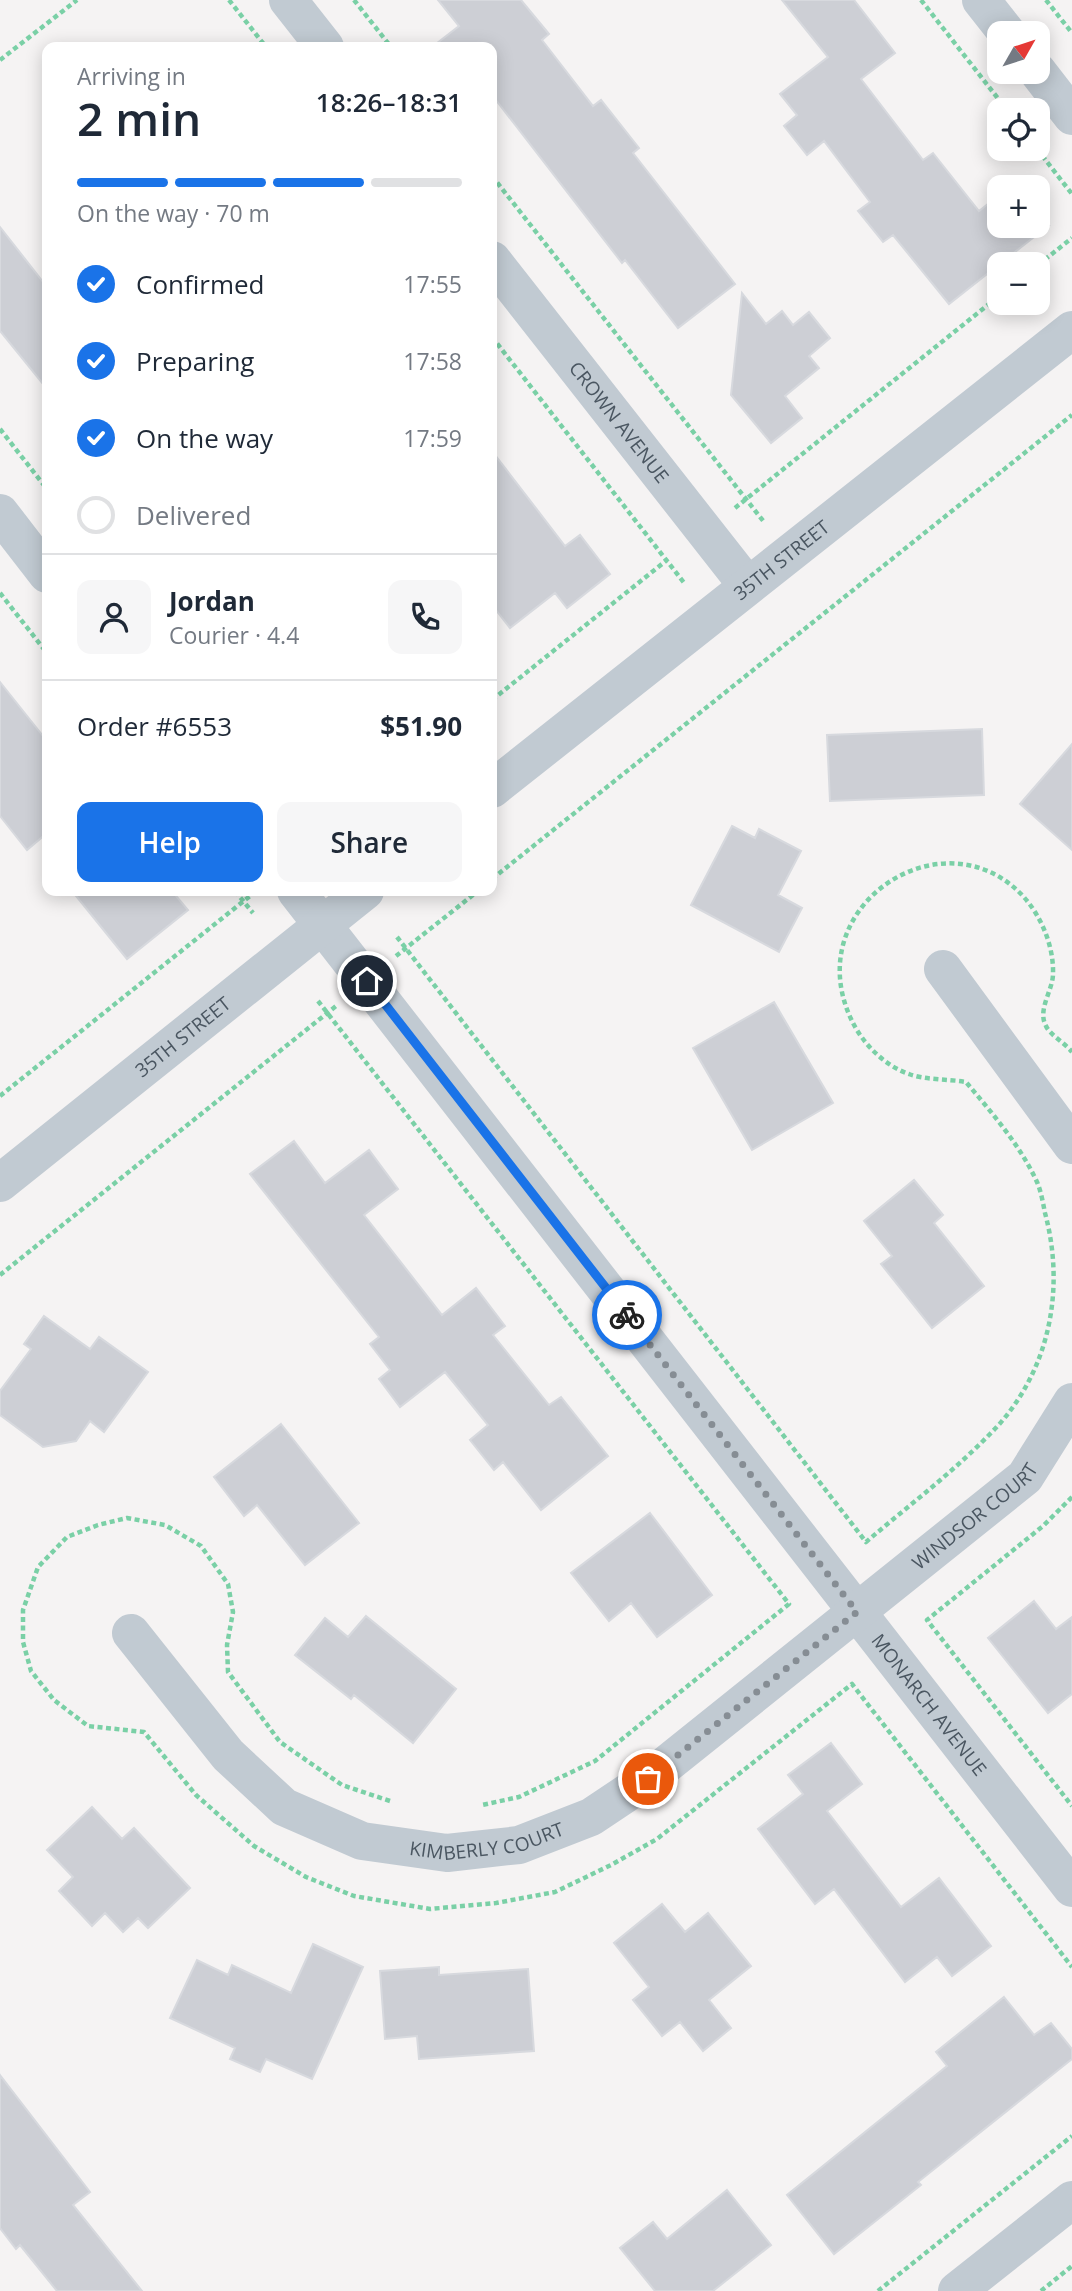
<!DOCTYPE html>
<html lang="en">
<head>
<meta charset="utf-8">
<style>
  body { margin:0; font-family:"Open Sans",sans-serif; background:#f6f6f7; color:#1f2937; height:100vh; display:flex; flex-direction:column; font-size:26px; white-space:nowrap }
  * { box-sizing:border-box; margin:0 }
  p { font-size:23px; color:#747a83 }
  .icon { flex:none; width:38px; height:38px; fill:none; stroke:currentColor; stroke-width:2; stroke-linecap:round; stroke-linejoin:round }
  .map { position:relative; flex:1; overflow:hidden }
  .drawer { position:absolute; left:42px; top:42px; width:455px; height:854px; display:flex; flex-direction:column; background:#fff; border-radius:14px; box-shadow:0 4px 18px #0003 }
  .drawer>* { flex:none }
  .needle { width:46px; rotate:51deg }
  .fabs { position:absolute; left:987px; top:21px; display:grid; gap:14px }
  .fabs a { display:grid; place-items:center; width:63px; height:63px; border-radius:14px; background:#fff; box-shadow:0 4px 18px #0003; font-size:35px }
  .pin { position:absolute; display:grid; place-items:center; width:60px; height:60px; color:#fff; margin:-30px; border:4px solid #fff; border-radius:50%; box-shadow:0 2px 7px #0007 }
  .courier { position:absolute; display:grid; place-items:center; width:70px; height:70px; margin:-35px; border:5px solid #1a73e8; border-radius:50%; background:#fff; color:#222; box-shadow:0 2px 9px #0007 }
  .headline em { font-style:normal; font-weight:600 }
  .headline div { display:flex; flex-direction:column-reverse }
  .headline { display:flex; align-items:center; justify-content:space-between; height:119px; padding:0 35px }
  h1 { font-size:46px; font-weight:600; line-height:52px }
  .bar { display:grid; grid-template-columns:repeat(4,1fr); gap:10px 7px; align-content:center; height:84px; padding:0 35px }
  .bar i { height:9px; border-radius:5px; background:#e0e1e3 }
  .bar .selected { background:#1a73e8 }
  .bar p { grid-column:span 4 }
  .line { display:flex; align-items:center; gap:18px; padding:0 35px; border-top:2px solid #e0e1e3 }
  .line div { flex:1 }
  .round { display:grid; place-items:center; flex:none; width:74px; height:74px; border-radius:14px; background:#f6f6f7 }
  ol { padding:0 35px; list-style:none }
  li { display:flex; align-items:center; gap:21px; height:77px }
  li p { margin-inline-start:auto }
  li .icon { padding:7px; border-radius:50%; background:#1a73e8; color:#fff; stroke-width:4 }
  li:last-child { color:#747a83 }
  li i { width:38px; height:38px; border:4px solid #e0e1e3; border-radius:50% }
  .cta { display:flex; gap:14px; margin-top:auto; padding:14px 35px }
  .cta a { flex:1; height:80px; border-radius:14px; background:#1a73e8; color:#fff; font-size:28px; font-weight:600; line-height:80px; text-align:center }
  .cta a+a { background:#f6f6f7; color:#1f2937 }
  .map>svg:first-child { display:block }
  .building { fill:#cdcfd5; stroke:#d7d9de; stroke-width:2 }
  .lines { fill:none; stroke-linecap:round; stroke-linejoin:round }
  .path { stroke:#7ad0a6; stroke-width:4.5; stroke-dasharray:5 3.5; stroke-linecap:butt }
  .minor { stroke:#c1cad2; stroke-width:38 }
  .tertiary { stroke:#c1cad2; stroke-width:38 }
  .done { stroke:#868d94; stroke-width:7; stroke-dasharray:0 12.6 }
  .route { stroke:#1a73e8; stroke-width:9 }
  .labels { text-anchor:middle; stroke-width:7; stroke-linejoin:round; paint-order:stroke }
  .street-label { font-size:19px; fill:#4a5661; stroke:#fff }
</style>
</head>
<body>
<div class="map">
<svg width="1072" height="2291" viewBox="0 0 1072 2291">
  <rect width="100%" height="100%" fill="#f5f3f3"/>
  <path class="building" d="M 438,0 L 521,0 L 549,34 L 542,40 L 593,106 L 601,100 L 639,148 L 633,153 L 735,284 L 678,328 L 625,260 L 622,263 L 492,95 L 492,47 L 432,47 L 459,26 Z
    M 782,0 L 854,0 L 895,53 L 861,79 L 923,160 L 933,153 L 979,211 L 999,195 L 999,226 L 1048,226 L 949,304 L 893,235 L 883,242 L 858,211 L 870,202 L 824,141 L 807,155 L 784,126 L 797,115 L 780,94 L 828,57 Z
    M 0,227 L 47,287 L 47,389 L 0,331 Z
    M 742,293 L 766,324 L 782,311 L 793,325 L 809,312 L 830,338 L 809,356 L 819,368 L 785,396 L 802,418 L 771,443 L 731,395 Z
    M 492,451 L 565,546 L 580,535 L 610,574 L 567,608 L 555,593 L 510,628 L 492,605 Z
    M 0,682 L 47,741 L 47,833 L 27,850 L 0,816 Z
    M 982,729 L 984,795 L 830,801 L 827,735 Z
    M 1072,744 L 1072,850 L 1020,804 Z
    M 732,826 L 755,838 L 759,829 L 801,851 L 778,895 L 802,908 L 779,952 L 691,905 Z
    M 72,891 L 172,891 L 188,910 L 127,959 Z
    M 774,1002 L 833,1103 L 752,1150 L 693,1048 Z
    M 294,1141 L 325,1183 L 369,1150 L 398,1189 L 364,1215 L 442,1315 L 476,1288 L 505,1326 L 493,1335 L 549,1405 L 561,1397 L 608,1456 L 541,1510 L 503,1462 L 494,1470 L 470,1440 L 488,1425 L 445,1372 L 400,1407 L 379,1379 L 390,1370 L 370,1344 L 379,1337 L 250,1174 Z
    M 914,1180 L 943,1215 L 934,1223 L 984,1286 L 932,1328 L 881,1264 L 892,1256 L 864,1221 Z
    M 44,1316 L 90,1349 L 99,1337 L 148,1372 L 104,1432 L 90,1421 L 76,1441 L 43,1447 L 0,1415 L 0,1391 L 31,1349 L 24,1344 Z
    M 281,1424 L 359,1523 L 305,1565 L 257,1505 L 244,1516 L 214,1477 Z
    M 650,1513 L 712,1595 L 657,1637 L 631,1603 L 609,1621 L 571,1573 Z
    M 1034,1601 L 1056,1629 L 1072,1617 L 1072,1694 L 1048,1713 L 988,1638 Z
    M 366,1616 L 456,1689 L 413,1743 L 354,1695 L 351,1699 L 295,1655 L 325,1618 L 348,1637 Z
    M 831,1743 L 862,1784 L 827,1811 L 901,1907 L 939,1878 L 991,1946 L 952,1976 L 937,1957 L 905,1982 L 834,1889 L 815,1904 L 758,1829 L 803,1794 L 788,1775 Z
    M 92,1807 L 122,1839 L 134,1828 L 190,1888 L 148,1928 L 138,1918 L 123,1932 L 105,1913 L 92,1926 L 59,1891 L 73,1877 L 47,1850 Z
    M 662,1904 L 685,1932 L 708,1913 L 751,1966 L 709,2000 L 731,2028 L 703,2051 L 680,2022 L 662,2036 L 633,2000 L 649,1987 L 614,1943 Z
    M 313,1944 L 363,1967 L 312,2079 L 266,2059 L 260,2072 L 230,2059 L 235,2048 L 170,2018 L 197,1960 L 228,1975 L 232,1965 L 291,1993 Z
    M 439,1967 L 439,1975 L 528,1969 L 534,2051 L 419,2059 L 417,2036 L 385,2039 L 380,1971 Z
    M 1004,1997 L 1034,2035 L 1051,2023 L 1072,2049 L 1072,2059 L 918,2182 L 921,2185 L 834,2254 L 787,2195 L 947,2066 L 936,2052 Z
    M 0,2075 L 90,2192 L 73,2205 L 142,2291 L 57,2291 L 20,2245 L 16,2249 L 0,2228 Z
    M 727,2190 L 771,2245 L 713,2291 L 655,2291 L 620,2248 L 653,2222 L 667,2239 Z"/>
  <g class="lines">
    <path class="path" d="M 229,0 L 266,47
      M 354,0 L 391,47
      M 921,0 L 1007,110
      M 1046,0 L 1072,33
      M 0,60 L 77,0
      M 1037,149 L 1072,194
      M 492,176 L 764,522
      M 1038,265 L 1072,238
      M 492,337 L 685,584
      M 0,429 L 47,489
      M 735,508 L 999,296
      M 0,593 L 47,653
      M 492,700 L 667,560
      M 492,879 L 1072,415
      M 235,891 L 253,913
      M 397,937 L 866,1542 C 907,1507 952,1473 990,1434 C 1049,1375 1066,1291 1045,1213 C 1043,1203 1041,1191 1037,1182 C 1020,1145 992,1113 966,1082 C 949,1079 925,1080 909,1074 C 885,1066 863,1044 852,1021 C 797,908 940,813 1020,893 C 1040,913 1054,945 1053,974 C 1053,990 1037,1010 1046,1026 C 1050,1035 1065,1043 1072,1052
      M 396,956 L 478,891
      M 318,1001 L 789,1604 L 595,1761 L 519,1797 L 482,1805
      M 0,1096 L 255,892
      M 0,1275 L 336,1006
      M 1072,1497 L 1043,1526 L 927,1620 L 1072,1806
      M 390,1801 L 342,1785 L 280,1742 L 228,1672 L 227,1645 L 233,1612 L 228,1584 L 201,1546 L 165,1525 L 127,1518 L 98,1525 L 67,1537 L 38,1567 L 23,1610 L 23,1642 L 31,1671 L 54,1700 L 88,1726 L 144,1732 L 196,1795 L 254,1846 L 306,1877 L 354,1896 L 430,1909 L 496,1903 L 555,1892 L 611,1865 L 657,1839 L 852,1684 L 1072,1967
      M 878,2291 L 1072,2136
      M 1041,2291 L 1072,2266"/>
    <g class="minor">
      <path d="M 288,0 L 325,47"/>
      <path d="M 981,0 L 1007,33"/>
      <path d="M 1038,72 L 1072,116"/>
      <path id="s1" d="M 492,260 L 747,585"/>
      <path d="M 0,513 L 47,574"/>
      <path id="s2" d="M 296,891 L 1072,1888"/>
      <path d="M 943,969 L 1072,1145"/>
      <path id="s3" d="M 131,1633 L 228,1755 L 284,1807 L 362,1841 L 447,1853 L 519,1845 L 591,1817 L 648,1779 L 1025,1477 L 1072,1402"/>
      <path d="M 957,2291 L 1072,2200"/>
    </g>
    <g class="tertiary">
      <path id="s4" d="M 492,789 L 1072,330"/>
      <path id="s5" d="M 0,1183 L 365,891"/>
    </g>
  </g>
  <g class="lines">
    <path class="done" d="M 627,1315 L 857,1612 L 648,1779"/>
    <path class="route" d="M 367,981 L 627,1315"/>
  </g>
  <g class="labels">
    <g class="street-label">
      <text dy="7" stroke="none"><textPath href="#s1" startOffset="206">CROWN AVENUE</textPath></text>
      <text dy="7" stroke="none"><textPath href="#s4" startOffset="369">35TH STREET</textPath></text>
      <text dy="7" stroke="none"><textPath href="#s5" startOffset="234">35TH STREET</textPath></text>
      <text dy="7" stroke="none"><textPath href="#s3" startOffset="1041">WINDSOR COURT</textPath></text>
      <text dy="7" stroke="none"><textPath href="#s2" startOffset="1031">MONARCH AVENUE</textPath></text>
      <text dy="7" stroke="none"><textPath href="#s3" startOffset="444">KIMBERLY COURT</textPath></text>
    </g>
  </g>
</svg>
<div class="fabs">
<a><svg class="needle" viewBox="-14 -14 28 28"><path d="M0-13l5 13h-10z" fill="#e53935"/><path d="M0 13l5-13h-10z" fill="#747a83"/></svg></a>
<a><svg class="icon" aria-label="locate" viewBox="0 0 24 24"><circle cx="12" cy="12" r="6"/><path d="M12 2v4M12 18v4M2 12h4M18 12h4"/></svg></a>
<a>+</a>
<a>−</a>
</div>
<div class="pin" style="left:648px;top:1779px;background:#ea580c"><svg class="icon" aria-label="bag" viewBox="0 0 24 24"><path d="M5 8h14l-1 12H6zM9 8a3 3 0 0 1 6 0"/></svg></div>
<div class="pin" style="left:367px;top:981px;background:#1f2937"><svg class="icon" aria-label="home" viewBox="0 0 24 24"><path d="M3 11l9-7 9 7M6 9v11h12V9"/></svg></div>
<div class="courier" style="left:627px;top:1315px"><svg class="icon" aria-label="bike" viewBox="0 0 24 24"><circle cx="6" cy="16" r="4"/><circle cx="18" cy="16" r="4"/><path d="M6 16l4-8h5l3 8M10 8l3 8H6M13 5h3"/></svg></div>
<section class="drawer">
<div class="headline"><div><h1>2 min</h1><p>Arriving in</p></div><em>18:26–18:31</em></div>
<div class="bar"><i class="selected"></i><i class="selected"></i><i class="selected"></i><i></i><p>On the way · 70 m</p></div>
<ol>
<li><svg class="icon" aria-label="check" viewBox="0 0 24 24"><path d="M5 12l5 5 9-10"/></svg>Confirmed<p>17:55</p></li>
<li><svg class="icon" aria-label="check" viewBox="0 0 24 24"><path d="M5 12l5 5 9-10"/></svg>Preparing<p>17:58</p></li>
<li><svg class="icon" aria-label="check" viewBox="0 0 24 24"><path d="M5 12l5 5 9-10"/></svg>On the way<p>17:59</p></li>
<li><i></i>Delivered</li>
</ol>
<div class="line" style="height:126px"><a class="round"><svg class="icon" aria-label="person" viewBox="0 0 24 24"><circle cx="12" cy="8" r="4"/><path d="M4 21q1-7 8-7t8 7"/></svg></a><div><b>Jordan</b><p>Courier · 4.4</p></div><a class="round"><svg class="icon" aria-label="phone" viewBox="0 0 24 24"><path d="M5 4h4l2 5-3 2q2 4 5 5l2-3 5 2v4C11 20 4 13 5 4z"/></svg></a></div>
<div class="line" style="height:91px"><div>Order #6553</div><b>$51.90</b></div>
<div class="cta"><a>Help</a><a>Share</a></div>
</section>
</div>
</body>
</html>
